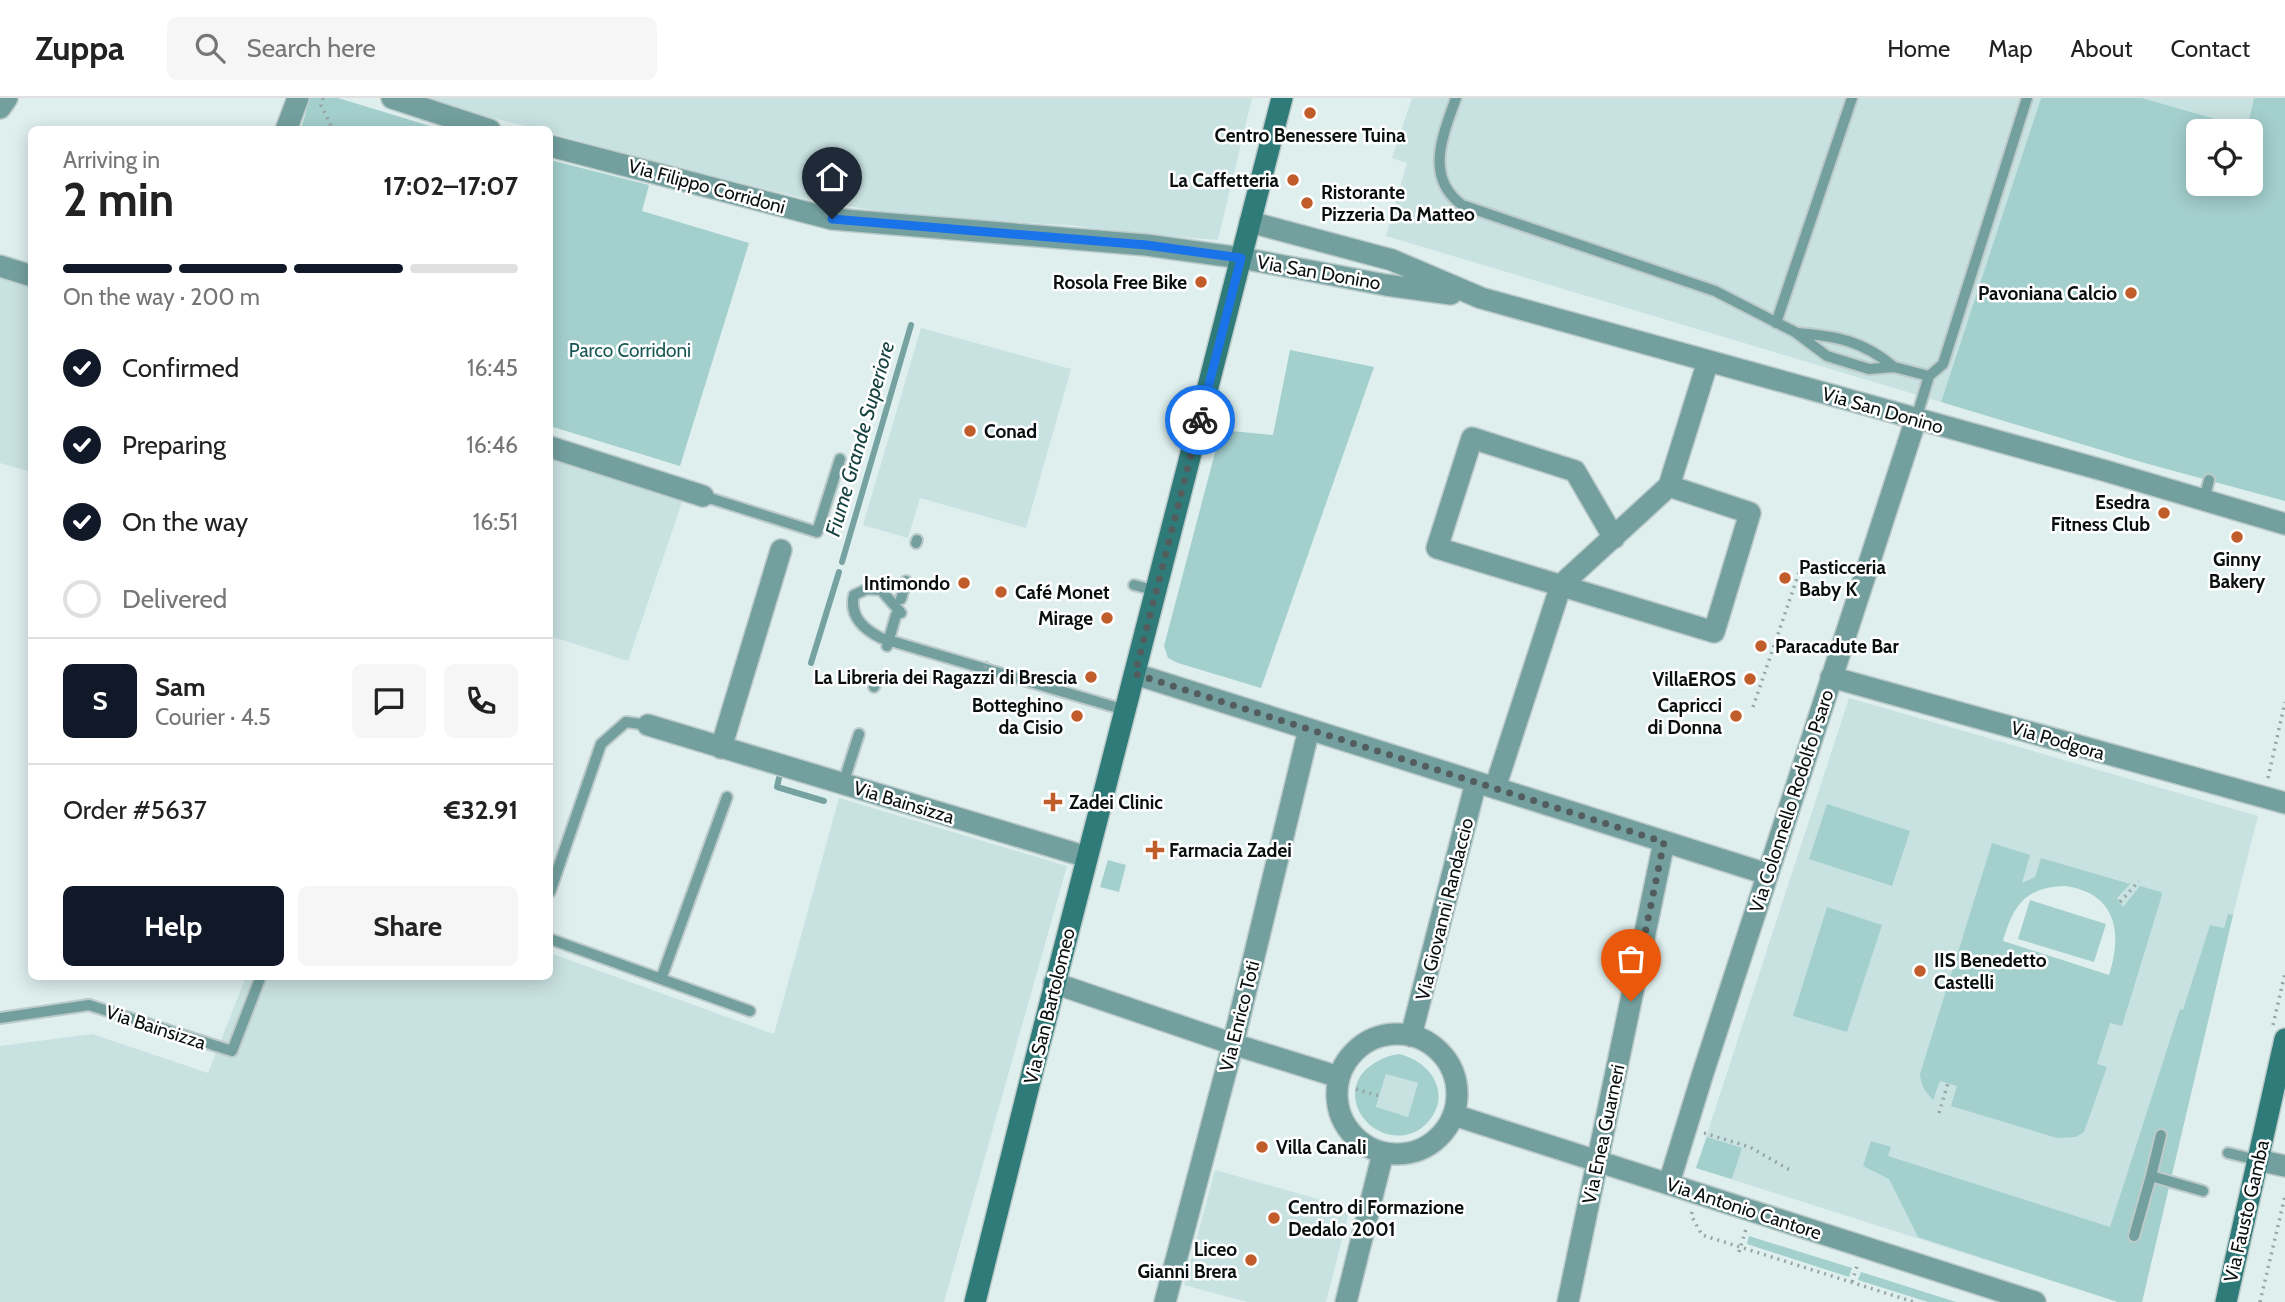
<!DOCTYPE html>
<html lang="en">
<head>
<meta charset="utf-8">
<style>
  body { margin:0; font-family:Cabin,sans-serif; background:#f6f6f6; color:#222; height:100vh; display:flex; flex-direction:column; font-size:26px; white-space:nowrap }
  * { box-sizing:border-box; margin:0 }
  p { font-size:23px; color:#767676 }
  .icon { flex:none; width:38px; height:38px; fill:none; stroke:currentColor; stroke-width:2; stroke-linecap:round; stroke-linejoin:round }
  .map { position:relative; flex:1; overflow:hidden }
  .sheet { position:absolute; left:28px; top:28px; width:525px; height:854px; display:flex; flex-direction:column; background:#fff; border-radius:10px; box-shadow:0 4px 18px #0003 }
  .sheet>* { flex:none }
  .controls { position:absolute; left:2186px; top:21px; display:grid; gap:14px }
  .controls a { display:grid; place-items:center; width:77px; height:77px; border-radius:10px; background:#fff; box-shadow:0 4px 18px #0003; font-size:35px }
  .pin { position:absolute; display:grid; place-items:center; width:60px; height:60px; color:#fff; margin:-72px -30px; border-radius:50% 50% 50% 0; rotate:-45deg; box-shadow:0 0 7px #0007 }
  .pin .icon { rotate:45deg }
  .courier { position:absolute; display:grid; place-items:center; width:70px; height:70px; margin:-35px; border:5px solid #1a73e8; border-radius:50%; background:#fff; color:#222; box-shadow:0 2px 9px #0007 }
  .summary em { font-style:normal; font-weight:700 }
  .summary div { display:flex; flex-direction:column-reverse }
  .summary { display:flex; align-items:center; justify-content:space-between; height:119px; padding:0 35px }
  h1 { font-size:46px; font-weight:700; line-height:52px }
  .bar { display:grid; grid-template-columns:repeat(4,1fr); gap:10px 7px; align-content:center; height:84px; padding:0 35px }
  .bar i { height:9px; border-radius:5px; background:#e0e0e0 }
  .bar .current { background:#111827 }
  .bar p { grid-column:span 4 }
  .line { display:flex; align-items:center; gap:18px; padding:0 35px; border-top:2px solid #e0e0e0 }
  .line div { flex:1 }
  .round { display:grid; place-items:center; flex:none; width:74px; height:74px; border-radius:10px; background:#f6f6f6 }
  ol { padding:0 35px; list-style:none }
  li { display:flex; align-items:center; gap:21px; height:77px }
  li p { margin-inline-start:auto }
  li .icon { padding:7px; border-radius:50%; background:#111827; color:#fff; stroke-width:4 }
  li:last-child { color:#767676 }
  li i { width:38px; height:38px; border:4px solid #e0e0e0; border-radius:50% }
  .button { display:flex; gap:14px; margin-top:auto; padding:14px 35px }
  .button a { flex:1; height:80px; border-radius:10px; background:#111827; color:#fff; font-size:28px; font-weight:700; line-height:80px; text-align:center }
  .button a+a { background:#f6f6f6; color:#222 }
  header { display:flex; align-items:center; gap:42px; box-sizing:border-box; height:98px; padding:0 35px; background:#fff; border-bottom:2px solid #e0e0e0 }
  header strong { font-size:33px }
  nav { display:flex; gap:38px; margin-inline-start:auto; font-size:24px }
  .search { width:490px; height:63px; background:#f6f6f6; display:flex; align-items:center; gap:18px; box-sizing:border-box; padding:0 24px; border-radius:10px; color:#767676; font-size:26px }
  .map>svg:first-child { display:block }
  .built { fill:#c8e2e1; fill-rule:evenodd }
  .green { fill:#a3cfcd; fill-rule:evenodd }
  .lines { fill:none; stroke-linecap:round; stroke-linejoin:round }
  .stream { stroke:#76a3a2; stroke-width:6 }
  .lane-casing { stroke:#bccbca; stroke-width:14 }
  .street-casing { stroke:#bccbca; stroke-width:24 }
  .secondary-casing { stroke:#bccbca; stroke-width:24 }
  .path { stroke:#97a4a4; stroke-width:3.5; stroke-dasharray:2 5; stroke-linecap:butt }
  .lane { stroke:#73a09f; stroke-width:10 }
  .street { stroke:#73a09f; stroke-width:21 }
  .secondary { stroke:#2f7b7a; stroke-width:21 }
  .path-bridge { stroke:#97a4a4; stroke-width:3.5; stroke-dasharray:2 5; stroke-linecap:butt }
  .done { stroke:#545d5d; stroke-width:7; stroke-dasharray:0 12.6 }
  .route { stroke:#1a73e8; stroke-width:9 }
  .poi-dot { fill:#c15c2b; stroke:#fff; stroke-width:2.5 }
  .labels { text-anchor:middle; stroke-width:5; stroke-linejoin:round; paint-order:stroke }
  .poi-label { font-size:19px; font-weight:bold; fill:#0a0f0f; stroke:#fff; text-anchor:end }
  .street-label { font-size:19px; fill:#0a0f0f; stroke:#fff }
  .park-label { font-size:19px; fill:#165756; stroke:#fff }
  .water-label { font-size:21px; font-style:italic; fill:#164241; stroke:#fff }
</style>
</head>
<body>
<header>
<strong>Zuppa</strong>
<div class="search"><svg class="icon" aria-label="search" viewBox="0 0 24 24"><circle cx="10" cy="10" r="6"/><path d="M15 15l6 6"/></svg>Search here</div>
<nav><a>Home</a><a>Map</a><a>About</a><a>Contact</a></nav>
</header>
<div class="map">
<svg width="2285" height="1204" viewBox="0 0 2285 1204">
  <rect width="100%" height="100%" fill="#deefee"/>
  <path class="built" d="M 430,0 L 1252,0 L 1218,142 L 1138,136 L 1069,127 L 946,121 L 866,111 L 811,102 L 648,62 L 550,35 L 550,32 L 537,31 L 485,18 Z
    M 1412,0 L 2041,0 L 1941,304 L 1386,138 L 1407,65 L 1392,60 Z
    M 2142,0 L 2254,0 L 2247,30 Z
    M 0,176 L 31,186 L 31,374 L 0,365 Z
    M 921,230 L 1071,271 L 1026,430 L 920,400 L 908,440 L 863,427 Z
    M 550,357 L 683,401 L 628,563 L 550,538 Z
    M 1849,600 L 2258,718 L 2233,817 L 2142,1204 L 2118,1204 L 1696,1070 ZM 2010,757 L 2021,786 L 2042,776 L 2116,800 L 2123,810 L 2149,799 L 2095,970 L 1970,968 Z
    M 839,700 L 1067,768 L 944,1204 L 0,1204 L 0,948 L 92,936 L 208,975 L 246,879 L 550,878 L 550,855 L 774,936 Z
    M 1386,976 L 1418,985 L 1408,1019 L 1376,1010 Z
    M 1215,1072 L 1350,1110 L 1326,1204 L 1247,1204 L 1184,1187 Z"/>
  <path class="green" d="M 310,0 L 338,0 L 440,31 L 301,31 Z
    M 2041,0 L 2142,0 L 2247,30 L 2254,0 L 2285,0 L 2285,403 L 2141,364 L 1941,304 ZM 2198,33 L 2250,33 L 2250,86 L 2198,86 Z
    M 550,62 L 649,87 L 642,113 L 749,145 L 680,368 L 550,328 Z
    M 1290,252 L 1374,269 L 1261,590 L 1178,565 L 1168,560 L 1164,548 L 1221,332 L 1273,337 Z
    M 1827,706 L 1910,733 L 1892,788 L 1809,761 Z
    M 1992,745 L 2030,757 L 2022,785 L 2035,779 L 2041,760 L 2130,786 L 2117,800 L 2123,809 L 2140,788 L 2161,794 L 2162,797 L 2122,928 L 2110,925 L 2097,966 L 2107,969 L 2084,1034 L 2076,1039 L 2057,1040 L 1951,1008 L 1957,988 L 1940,983 L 1933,1002 C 1925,993 1921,988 1920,976 ZM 2065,788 C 2116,795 2123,834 2109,877 L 2003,843 C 2013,808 2025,789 2065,788 Z
    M 1108,762 L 1126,767 L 1119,794 L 1100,789 Z
    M 2030,802 L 2106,826 L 2094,864 L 2018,841 Z
    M 1827,809 L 1882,827 L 1847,934 L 1793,918 Z
    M 2228,816 L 2233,817 L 2142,1204 L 2118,1204 L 1918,1139 L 1889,1081 L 1863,1068 L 1871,1043 L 1891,1049 L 1888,1058 L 2110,1129 L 2180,911 L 2183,912 L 2210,827 L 2224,830 Z
    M 1399,956 C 1430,963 1453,995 1428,1024 C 1407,1048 1370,1038 1358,1011 C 1346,981 1372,960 1399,956 ZM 1386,976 L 1418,985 L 1408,1019 L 1376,1009 Z
    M 1707,1039 L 1742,1050 L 1732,1081 L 1696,1070 Z
    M 1749,1138 L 1852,1170 L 1849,1179 L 1747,1146 Z
    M 1861,1174 L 1956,1204 L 1928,1204 L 1858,1182 Z"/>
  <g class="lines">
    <path class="stream" d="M 842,464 L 911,227
      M 811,565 L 839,474
      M 779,680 L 777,689 L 824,703"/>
    <defs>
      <path id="lane" d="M 1456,0 C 1443,37 1424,79 1462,107 L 1715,193 L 1795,234 L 1827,258 L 1869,271 L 1894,269 L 1929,278 L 1943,266 L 2027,0
        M 1776,225 L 1852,0
        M 1797,235 C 1837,238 1863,243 1894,269
        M 1916,321 L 1929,278
        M 703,398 L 817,434 L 840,361
        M 2204,402 L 2209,382
        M 916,445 L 917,442
        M 1134,487 L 1157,493
        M 901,501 L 906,483
        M 901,515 L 881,492 L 867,491 L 854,497 C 849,518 863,531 881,540 L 1125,612
        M 887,548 L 896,517
        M 874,589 L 875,587
        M 843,686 L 859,636
        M 550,794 L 601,646 L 626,624 L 648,627
        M 550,841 L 750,913
        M 661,881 L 727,699
        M 0,920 L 89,907 L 232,953 L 261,878
        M 2161,1037 L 2151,1078 L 2203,1093
        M 2228,1055 L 2257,1062
        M 2134,1138 L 2151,1078"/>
      <path id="street" d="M 392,0 L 490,32
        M 0,10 L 7,0
        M 286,32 L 298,0
        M 550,48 L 832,121 L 1146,147 L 1241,160 L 1386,187 L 1451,196
        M 1250,124 L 1392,162 L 1481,200 L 2106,373 L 2285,426
        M 0,168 L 32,178
        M 550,349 L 703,398
        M 1614,440 L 1575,373 L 1472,340 L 1437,450 L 1714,534 L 1750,415 L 1669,388
        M 1135,576 L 1767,776
        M 1831,579 L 2285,705
        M 648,627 L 1087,759
        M 721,650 L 781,452
        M 1495,690 L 1561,487 L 1669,388 L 1708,263
        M 1054,885 L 1233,946 L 1339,979
        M1337 996a60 60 0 1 1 120 0a60 60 0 1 1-120 0Z
        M 1411,938 L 1476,684
        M 1454,1017 L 2035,1204
        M 2257,1062 L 2285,1068
        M 1669,1085 L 1703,975 L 1916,321
        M 1165,1204 L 1233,946 L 1309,631
        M 1346,1204 L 1383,1055
        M 1568,1204 L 1664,744"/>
      <path id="secondary" d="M 975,1204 C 1074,802 1180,402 1282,0
        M 2226,1204 L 2285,941"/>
    </defs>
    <use href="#lane" class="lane-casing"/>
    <use href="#street" class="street-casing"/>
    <use href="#secondary" class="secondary-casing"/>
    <path class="path" d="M 323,0 L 321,7 L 333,32
      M 1753,609 L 1805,457
      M 2268,680 L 2285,604
      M 2120,804 L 2139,783
      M 2273,927 L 2285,875
      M 1356,991 L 1379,998
      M 1939,1015 L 1948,985
      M 1704,1035 L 1750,1049 L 1790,1072
      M 1692,1114 L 1691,1117 L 1702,1137 L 1914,1204
      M 1739,1154 L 1746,1131
      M 1852,1184 L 1857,1168
      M 2260,1204 L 2285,1098"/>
    <use href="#lane" class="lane"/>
    <use href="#street" class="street"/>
    <use href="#secondary" class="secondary"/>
    <path class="path-bridge" d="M 983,577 L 987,563"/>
  </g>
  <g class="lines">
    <path class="done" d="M 1200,322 L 1135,576 L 1664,744 L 1631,903"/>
    <path class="route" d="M 832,121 L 1146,147 L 1241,160 L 1200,322"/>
  </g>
  <g class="poi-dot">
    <circle cx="1310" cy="15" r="7"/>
    <circle cx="1293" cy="82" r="7"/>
    <circle cx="1307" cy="105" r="7"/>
    <circle cx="1201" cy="184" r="7"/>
    <circle cx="2131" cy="195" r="7"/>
    <circle cx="970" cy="333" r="7"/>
    <circle cx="2164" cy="415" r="7"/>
    <circle cx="2237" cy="439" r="7"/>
    <circle cx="1785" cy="480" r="7"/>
    <circle cx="964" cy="485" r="7"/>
    <circle cx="1001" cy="494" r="7"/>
    <circle cx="1107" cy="520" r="7"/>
    <circle cx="1761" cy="548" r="7"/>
    <circle cx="1091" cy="579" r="7"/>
    <circle cx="1750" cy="581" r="7"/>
    <circle cx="1077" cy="618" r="7"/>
    <circle cx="1736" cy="618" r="7"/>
    <path d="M1049.5 693.5h7v7h7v7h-7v7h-7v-7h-7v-7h7z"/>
    <path d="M1151.5 741.5h7v7h7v7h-7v7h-7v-7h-7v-7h7z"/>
    <circle cx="1920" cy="873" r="7"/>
    <circle cx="1262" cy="1049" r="7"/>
    <circle cx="1274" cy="1120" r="7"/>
    <circle cx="1251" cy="1162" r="7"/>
  </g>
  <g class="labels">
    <g class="poi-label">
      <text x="1310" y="44" text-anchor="middle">Centro Benessere Tuina</text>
      <text x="1279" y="89">La Caffetteria</text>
      <text x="1321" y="101" text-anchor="start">Ristorante<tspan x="1321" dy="22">Pizzeria Da Matteo</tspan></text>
      <text x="1187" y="191">Rosola Free Bike</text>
      <text x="2117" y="202">Pavoniana Calcio</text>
      <text x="984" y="340" text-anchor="start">Conad</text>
      <text x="2150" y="411">Esedra<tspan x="2150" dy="22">Fitness Club</tspan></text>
      <text x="2237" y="468" text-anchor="middle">Ginny<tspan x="2237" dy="22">Bakery</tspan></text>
      <text x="1799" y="476" text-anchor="start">Pasticceria<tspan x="1799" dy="22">Baby K</tspan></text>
      <text x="950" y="492">Intimondo</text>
      <text x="1015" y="501" text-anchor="start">Café Monet</text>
      <text x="1093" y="527">Mirage</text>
      <text x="1775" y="555" text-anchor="start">Paracadute Bar</text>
      <text x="1077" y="586">La Libreria dei Ragazzi di Brescia</text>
      <text x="1736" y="588">VillaEROS</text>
      <text x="1063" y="614">Botteghino<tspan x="1063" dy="22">da Cisio</tspan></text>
      <text x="1722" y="614">Capricci<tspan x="1722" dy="22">di Donna</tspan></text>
      <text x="1069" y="711" text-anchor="start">Zadei Clinic</text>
      <text x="1169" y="759" text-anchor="start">Farmacia Zadei</text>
      <text x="1934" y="869" text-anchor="start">IIS Benedetto<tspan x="1934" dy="22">Castelli</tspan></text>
      <text x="1276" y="1056" text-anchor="start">Villa Canali</text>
      <text x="1288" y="1116" text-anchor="start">Centro di Formazione<tspan x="1288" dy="22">Dedalo 2001</tspan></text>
      <text x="1237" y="1158">Liceo<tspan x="1237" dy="22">Gianni Brera</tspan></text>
    </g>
    <g class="street-label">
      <text transform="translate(707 88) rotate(15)" y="7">Via Filippo Corridoni</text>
      <text transform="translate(1319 174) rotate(10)" y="7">Via San Donino</text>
      <text transform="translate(1883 312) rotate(16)" y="7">Via San Donino</text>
      <text transform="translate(2058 642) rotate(16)" y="7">Via Podgora</text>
      <text transform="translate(1791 703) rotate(-72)" y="7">Via Colonnello Rodolfo Psaro</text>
      <text transform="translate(904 704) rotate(17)" y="7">Via Bainsizza</text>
      <text transform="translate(1444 811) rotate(-76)" y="7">Via Giovanni Randaccio</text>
      <text transform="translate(1049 908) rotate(-76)" y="7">Via San Bartolomeo</text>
      <text transform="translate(1239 918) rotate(-76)" y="7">Via Enrico Toti</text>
      <text transform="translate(156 929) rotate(18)" y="7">Via Bainsizza</text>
      <text transform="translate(1603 1036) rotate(-78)" y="7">Via Enea Guarneri</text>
      <text transform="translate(1744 1110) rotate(18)" y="7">Via Antonio Cantore</text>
      <text transform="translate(2246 1113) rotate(-77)" y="7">Via Fausto Gamba</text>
    </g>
    <g class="park-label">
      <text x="630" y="259">Parco Corridoni</text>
    </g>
    <g class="water-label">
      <text transform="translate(860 341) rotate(-74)" y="7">Fiume Grande Superiore</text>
    </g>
  </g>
</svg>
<div class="controls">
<a><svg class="icon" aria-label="locate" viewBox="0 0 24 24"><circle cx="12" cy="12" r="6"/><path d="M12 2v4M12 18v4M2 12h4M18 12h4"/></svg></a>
</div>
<div class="pin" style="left:1631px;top:903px;background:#ea580c"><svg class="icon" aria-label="bag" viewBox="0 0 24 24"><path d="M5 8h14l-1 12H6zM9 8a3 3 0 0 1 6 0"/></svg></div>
<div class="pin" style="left:832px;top:121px;background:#1f2937"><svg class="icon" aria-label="home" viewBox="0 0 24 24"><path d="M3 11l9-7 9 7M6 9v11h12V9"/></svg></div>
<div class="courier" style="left:1200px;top:322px"><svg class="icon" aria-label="bike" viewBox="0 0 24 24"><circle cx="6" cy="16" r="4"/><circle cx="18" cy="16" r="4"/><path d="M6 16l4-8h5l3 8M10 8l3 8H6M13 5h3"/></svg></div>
<section class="sheet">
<div class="summary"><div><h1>2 min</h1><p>Arriving in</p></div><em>17:02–17:07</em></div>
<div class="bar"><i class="current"></i><i class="current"></i><i class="current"></i><i></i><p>On the way · 200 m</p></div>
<ol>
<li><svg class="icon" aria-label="check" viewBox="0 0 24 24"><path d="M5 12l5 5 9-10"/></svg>Confirmed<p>16:45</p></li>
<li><svg class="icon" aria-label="check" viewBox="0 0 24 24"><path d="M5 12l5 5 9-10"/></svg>Preparing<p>16:46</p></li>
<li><svg class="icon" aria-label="check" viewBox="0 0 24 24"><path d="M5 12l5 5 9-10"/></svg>On the way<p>16:51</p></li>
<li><i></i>Delivered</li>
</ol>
<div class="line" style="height:126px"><b class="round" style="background:#111827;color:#fff">S</b><div><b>Sam</b><p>Courier · 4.5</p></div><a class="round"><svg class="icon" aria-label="chat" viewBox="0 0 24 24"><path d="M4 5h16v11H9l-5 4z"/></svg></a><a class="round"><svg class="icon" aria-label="phone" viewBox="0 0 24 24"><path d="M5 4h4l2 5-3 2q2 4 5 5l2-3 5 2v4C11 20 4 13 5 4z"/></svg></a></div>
<div class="line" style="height:91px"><div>Order #5637</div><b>€32.91</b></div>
<div class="button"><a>Help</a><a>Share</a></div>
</section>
</div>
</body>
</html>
